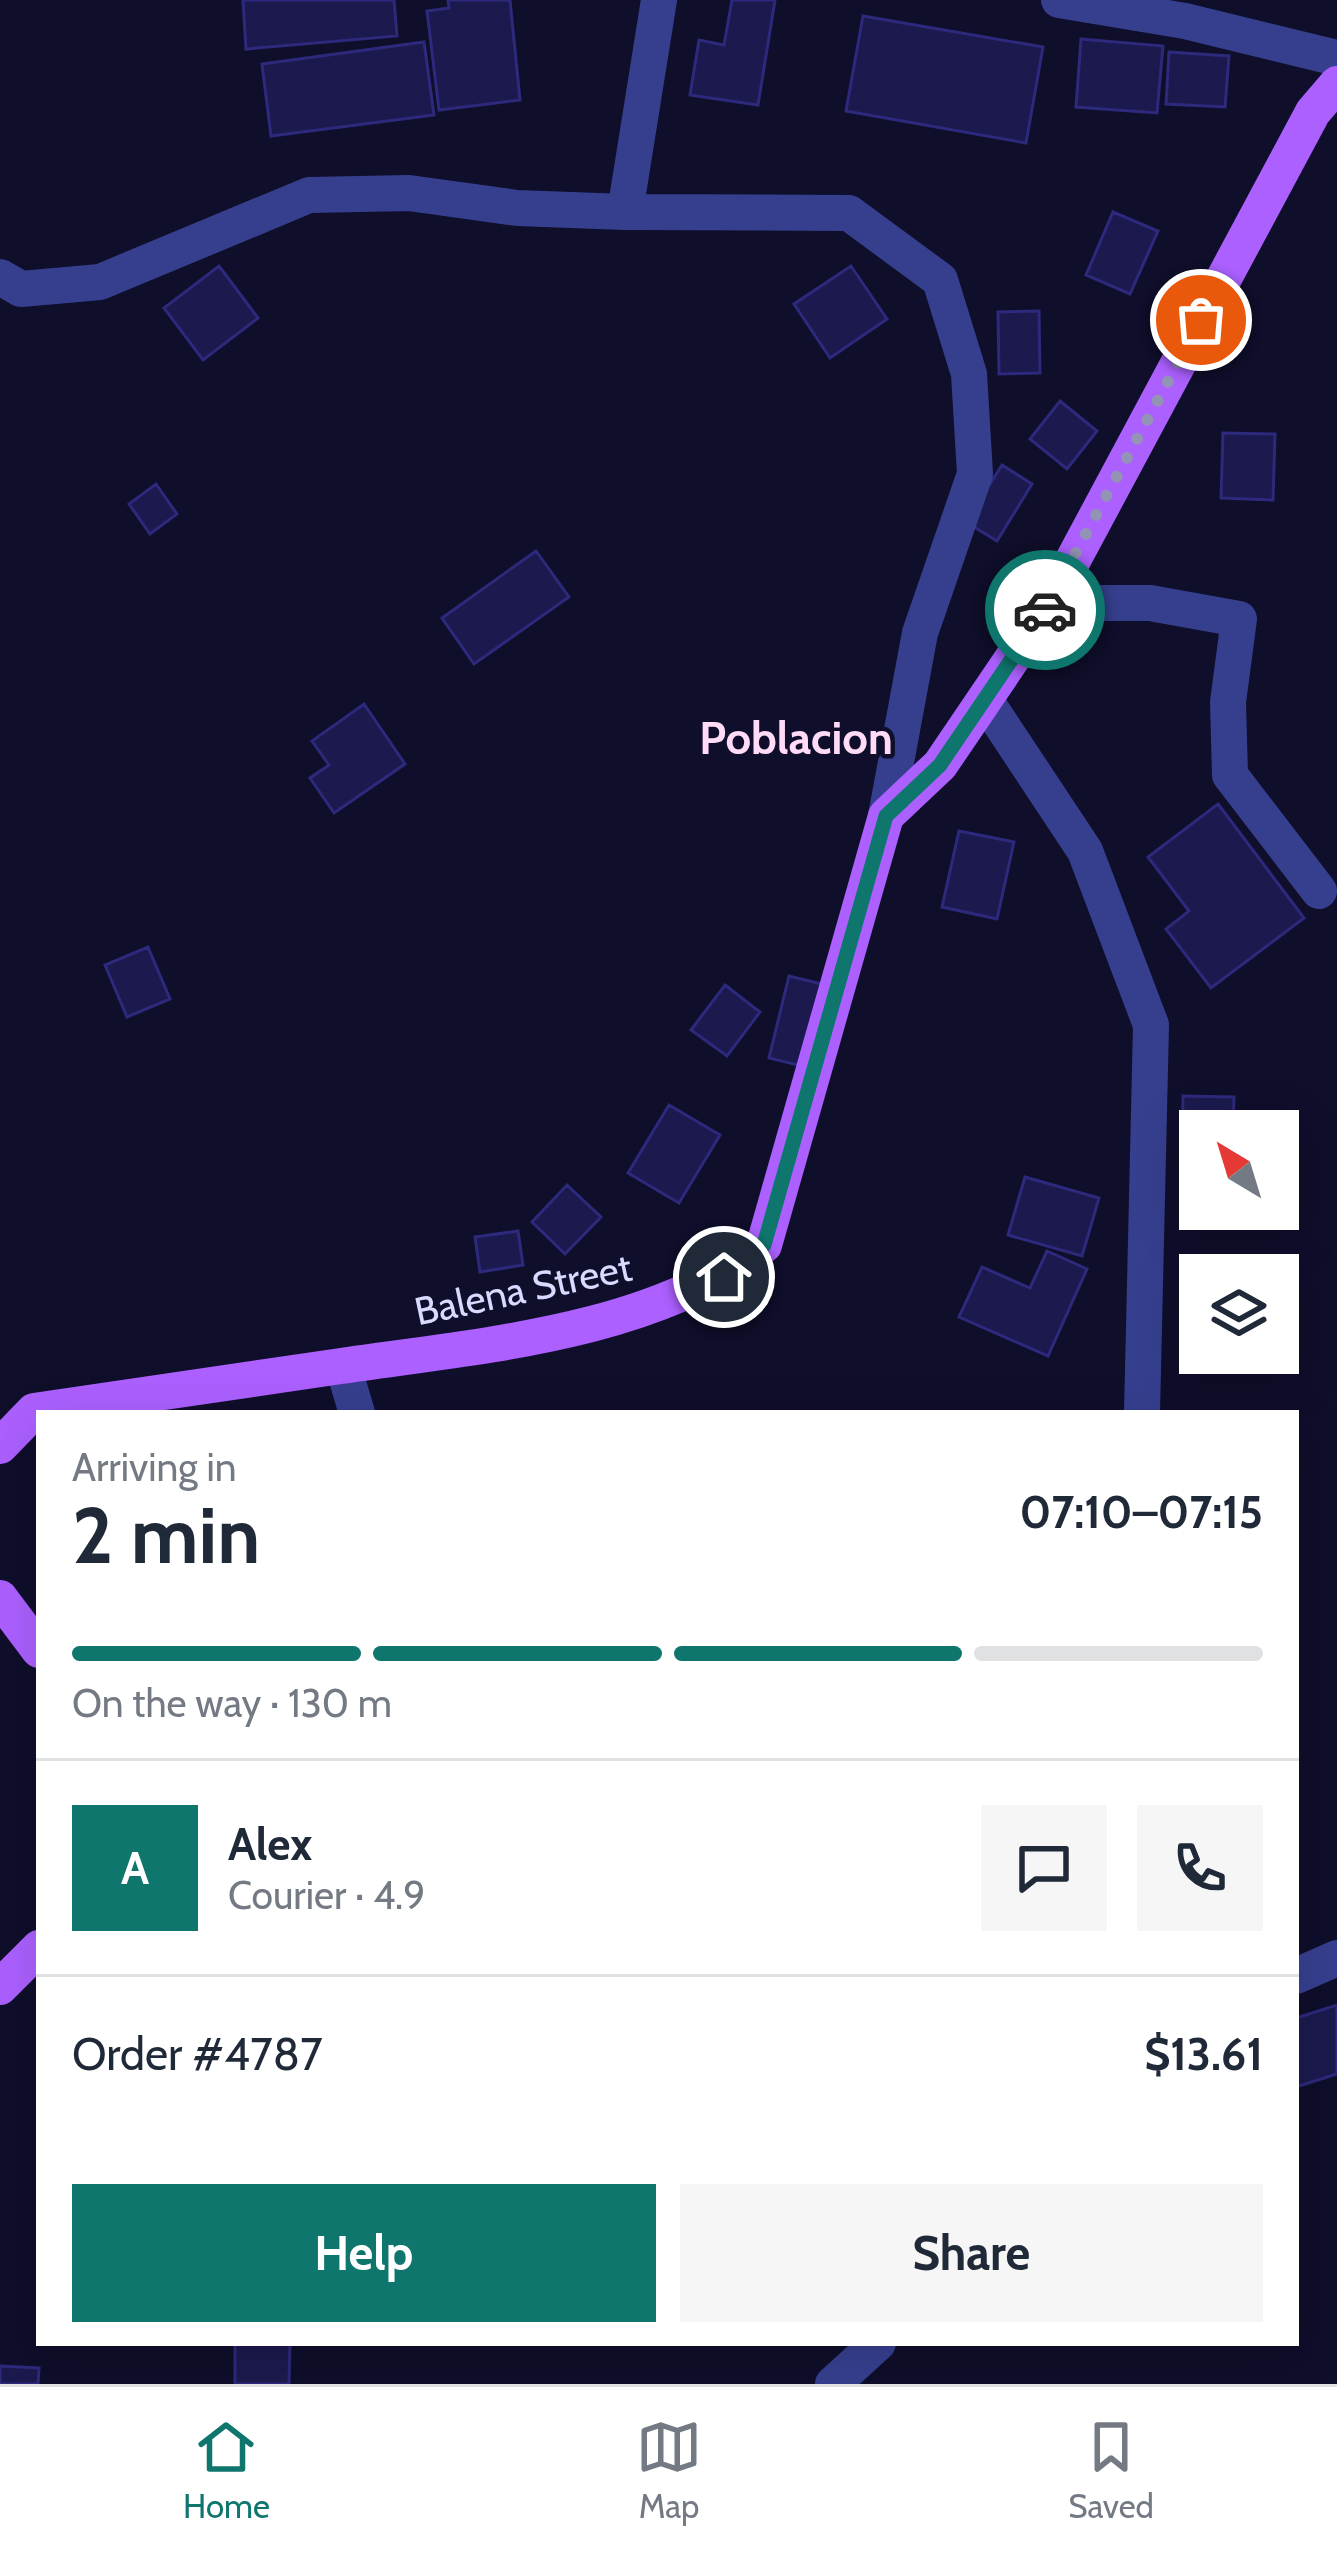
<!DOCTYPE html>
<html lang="en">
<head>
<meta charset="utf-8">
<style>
  body { margin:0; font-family:Cabin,sans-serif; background:#f6f6f7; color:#1f2937; height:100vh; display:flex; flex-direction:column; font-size:45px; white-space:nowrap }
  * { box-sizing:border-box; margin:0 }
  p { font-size:39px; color:#747a83 }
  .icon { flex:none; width:66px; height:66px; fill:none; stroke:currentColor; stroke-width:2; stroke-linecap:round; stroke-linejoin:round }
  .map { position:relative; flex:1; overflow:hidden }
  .sheet { position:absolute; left:36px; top:1410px; width:1263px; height:936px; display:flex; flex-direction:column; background:#fff; border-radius:0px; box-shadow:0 12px 48px #0002 }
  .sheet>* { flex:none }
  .needle { width:78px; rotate:322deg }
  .buttons { position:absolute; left:1179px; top:1110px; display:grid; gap:24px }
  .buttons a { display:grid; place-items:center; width:120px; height:120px; border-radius:0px; background:#fff; box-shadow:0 12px 48px #0002; font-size:60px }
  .pin { position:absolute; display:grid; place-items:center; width:102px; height:102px; color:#fff; margin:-51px; border:6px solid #fff; border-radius:50%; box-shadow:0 3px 12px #0007 }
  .courier { position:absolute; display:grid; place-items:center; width:120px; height:120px; margin:-60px; border:9px solid #0f766e; border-radius:50%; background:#fff; color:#222; box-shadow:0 3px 15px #0007 }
  .head em { font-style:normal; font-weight:700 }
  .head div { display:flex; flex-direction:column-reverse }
  .head { display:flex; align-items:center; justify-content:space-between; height:204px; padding:0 36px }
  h1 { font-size:78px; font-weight:700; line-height:90px }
  .bar { display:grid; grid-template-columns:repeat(4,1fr); gap:18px 12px; align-content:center; height:144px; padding:0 36px }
  .bar i { height:15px; border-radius:9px; background:#e0e1e3 }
  .bar .selected { background:#0f766e }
  .bar p { grid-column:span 4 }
  .line { display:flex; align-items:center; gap:30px; padding:0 36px; border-top:3px solid #e0e1e3 }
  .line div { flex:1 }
  .round { display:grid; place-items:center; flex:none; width:126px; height:126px; border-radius:0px; background:#f6f6f7 }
  .action { display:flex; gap:24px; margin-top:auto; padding:24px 36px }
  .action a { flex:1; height:138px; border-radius:0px; background:#0f766e; color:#fff; font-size:48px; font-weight:700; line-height:138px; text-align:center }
  .action a+a { background:#f6f6f7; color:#1f2937 }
  .tab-bar { display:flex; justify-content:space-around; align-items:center; height:168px; border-top:3px solid #e0e1e3; background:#fff; font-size:33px; color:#747a83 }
  .tab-bar a { display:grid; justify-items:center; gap:6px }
  .tab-bar .selected { color:#0f766e }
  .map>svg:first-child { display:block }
  .building { fill:#1c194e; stroke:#2d297c; stroke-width:3 }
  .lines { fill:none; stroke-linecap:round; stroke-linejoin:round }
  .minor { stroke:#363f8e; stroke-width:36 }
  .major { stroke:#ac60ff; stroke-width:36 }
  .done { stroke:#9293b5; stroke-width:12; stroke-dasharray:0 21.6 }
  .route { stroke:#0f766e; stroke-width:15 }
  .labels { text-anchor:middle; stroke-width:9; stroke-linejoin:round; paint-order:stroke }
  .street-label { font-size:39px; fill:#d9daff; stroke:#0f0e2b }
  .quarter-label { font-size:45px; font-weight:bold; fill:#ffdbf7; stroke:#0f0e2b }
</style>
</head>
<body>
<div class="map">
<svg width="1337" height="2384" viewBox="0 0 1337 2384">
  <rect width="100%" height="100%" fill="#0f0e2b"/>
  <path class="building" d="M 243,0 L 394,0 L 397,36 L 246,49 Z
    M 448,0 L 510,0 L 520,100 L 439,110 L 427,11 L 449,8 Z
    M 732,0 L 775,0 L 758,105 L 690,95 L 699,40 L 724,45 Z
    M 863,16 L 1043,47 L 1026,143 L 846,111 Z
    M 1081,39 L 1163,46 L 1157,113 L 1076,107 Z
    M 424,42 L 434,115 L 271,136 L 262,64 Z
    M 1169,52 L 1229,56 L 1225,107 L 1166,104 Z
    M 1113,212 L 1158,231 L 1130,294 L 1086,275 Z
    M 219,266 L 258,318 L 203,360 L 164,308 Z
    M 851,266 L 887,319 L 830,358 L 794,304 Z
    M 1039,311 L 1040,373 L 999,374 L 998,312 Z
    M 1060,401 L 1097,431 L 1067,469 L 1030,439 Z
    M 1223,433 L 1275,434 L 1273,500 L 1221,498 Z
    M 1002,465 L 1032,484 L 997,541 L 966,522 Z
    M 156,484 L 177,514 L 150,534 L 129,504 Z
    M 536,551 L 569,597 L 474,664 L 442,618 Z
    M 364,704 L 405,764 L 334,813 L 310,778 L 329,765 L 312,741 Z
    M 1218,804 L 1304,918 L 1211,988 L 1166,929 L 1189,911 L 1148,857 Z
    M 959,831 L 1014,842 L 997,919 L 942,907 Z
    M 148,947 L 170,999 L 127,1017 L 105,965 Z
    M 789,976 L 830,986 L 810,1068 L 769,1058 Z
    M 725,985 L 760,1012 L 727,1056 L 691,1030 Z
    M 1183,1096 L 1234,1097 L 1233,1131 L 1200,1131 L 1200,1159 L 1182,1159 Z
    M 669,1105 L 720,1135 L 679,1203 L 628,1173 Z
    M 1025,1177 L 1099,1198 L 1082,1256 L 1008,1235 Z
    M 567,1185 L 601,1217 L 565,1254 L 532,1222 Z
    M 518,1231 L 523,1265 L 480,1272 L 475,1237 Z
    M 1047,1251 L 1087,1269 L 1048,1356 L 959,1317 L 982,1267 L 1030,1288 Z
    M 1337,2005 L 1337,2074 L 1296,2087 L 1296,2018 Z
    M 235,2343 L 290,2343 L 289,2384 L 235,2384 Z
    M 0,2366 L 39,2368 L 38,2384 L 0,2384 Z"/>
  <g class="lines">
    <path class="minor" d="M 1059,0 L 1185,21 L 1337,58
      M 625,212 L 659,0
      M 0,277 L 21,289 L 100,282 L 309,195 L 409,193 L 517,208 L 625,212 L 849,213 L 940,280 L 969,374 L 975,474 L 920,633 L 886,816
      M 1050,603 L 1150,603 L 1239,619 L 1228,702 L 1230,775 L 1319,891
      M 985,700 L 1085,851 L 1151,1025 L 1142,1413
      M 343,1366 L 357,1413
      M 1296,1976 L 1337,1958
      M 833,2384 L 878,2343"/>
    <path class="major" d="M 0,1446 L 34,1411 C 136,1396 238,1381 341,1366 C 477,1346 654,1333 764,1245 L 886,816 L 940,765 L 1050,603 L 1313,112 L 1337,84
      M 0,1598 L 39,1650
      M 0,1987 L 39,1948"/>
  </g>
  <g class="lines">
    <path class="done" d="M 1045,610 L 1201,320"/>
    <path class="route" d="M 724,1277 L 764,1245 L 886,816 L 940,765 L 1045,610"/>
  </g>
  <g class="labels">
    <g class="street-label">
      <text transform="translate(523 1289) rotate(-12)" y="14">Balena Street</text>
    </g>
    <g class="quarter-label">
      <text x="796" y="754">Poblacion</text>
    </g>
  </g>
</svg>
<div class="buttons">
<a><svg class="needle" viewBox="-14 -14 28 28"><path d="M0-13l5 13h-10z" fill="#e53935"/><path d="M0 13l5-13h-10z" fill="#747a83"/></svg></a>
<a><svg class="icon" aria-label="layers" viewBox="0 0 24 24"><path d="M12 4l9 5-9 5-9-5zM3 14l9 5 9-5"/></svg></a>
</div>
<div class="pin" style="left:1201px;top:320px;background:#ea580c"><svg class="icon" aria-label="bag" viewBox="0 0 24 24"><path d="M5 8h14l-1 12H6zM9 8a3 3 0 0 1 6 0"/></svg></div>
<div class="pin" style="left:724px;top:1277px;background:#1f2937"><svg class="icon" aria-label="home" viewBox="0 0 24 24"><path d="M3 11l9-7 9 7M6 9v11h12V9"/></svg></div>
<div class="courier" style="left:1045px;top:610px"><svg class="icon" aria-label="car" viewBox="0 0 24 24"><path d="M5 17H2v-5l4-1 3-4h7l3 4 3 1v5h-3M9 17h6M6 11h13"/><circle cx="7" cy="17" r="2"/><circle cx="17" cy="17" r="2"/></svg></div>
<section class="sheet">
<div class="head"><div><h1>2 min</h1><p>Arriving in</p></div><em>07:10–07:15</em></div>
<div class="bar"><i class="selected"></i><i class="selected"></i><i class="selected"></i><i></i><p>On the way · 130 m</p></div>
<div class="line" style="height:216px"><b class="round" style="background:#0f766e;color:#fff">A</b><div><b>Alex</b><p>Courier · 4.9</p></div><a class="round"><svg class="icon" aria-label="chat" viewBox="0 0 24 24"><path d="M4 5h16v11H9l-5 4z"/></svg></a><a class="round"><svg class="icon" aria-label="phone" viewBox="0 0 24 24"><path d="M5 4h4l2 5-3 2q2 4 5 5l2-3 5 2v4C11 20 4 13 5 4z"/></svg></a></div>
<div class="line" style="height:156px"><div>Order #4787</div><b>$13.61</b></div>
<div class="action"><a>Help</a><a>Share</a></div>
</section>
</div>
<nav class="tab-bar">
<a class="selected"><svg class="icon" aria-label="home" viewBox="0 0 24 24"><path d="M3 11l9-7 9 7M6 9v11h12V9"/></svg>Home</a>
<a><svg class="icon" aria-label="map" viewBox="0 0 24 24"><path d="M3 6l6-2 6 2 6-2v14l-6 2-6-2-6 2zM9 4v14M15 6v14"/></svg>Map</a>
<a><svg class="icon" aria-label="saved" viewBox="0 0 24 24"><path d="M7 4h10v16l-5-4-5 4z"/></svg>Saved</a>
</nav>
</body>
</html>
